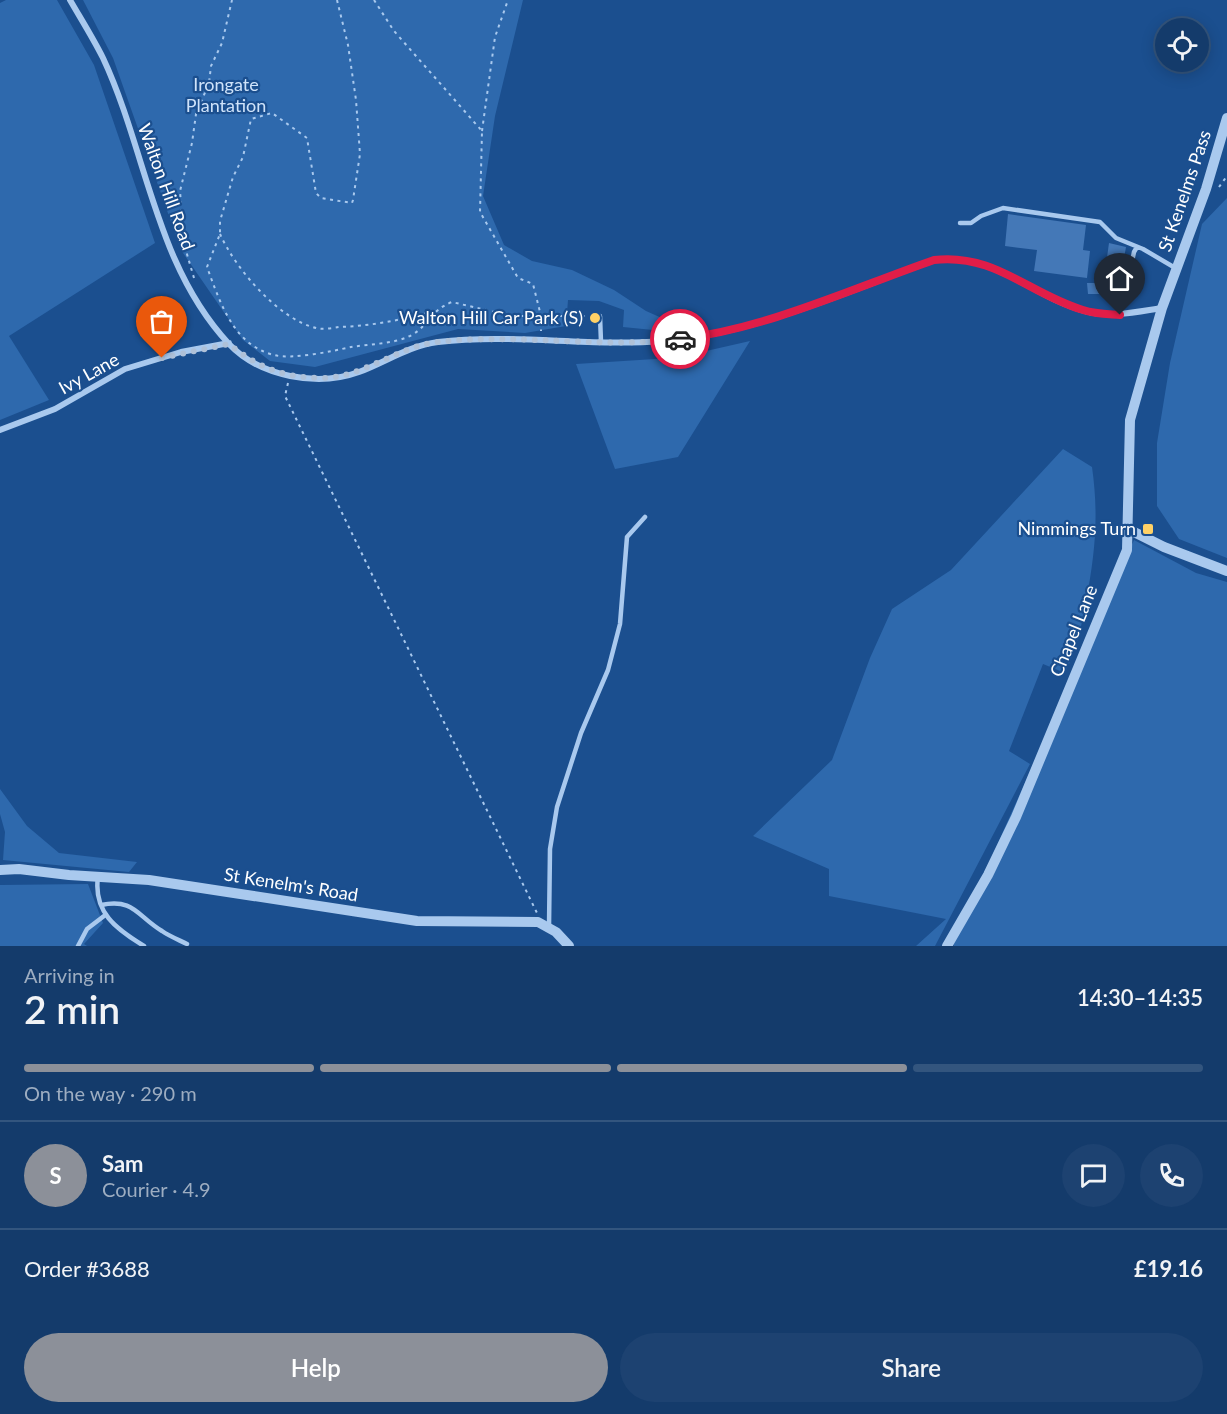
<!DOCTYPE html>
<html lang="en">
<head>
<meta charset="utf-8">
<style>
  body { margin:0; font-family:Lato,sans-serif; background:#1d4271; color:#f1f3f6; height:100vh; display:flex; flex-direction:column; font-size:22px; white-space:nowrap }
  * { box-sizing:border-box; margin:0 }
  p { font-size:20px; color:#9dadc1 }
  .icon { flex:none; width:33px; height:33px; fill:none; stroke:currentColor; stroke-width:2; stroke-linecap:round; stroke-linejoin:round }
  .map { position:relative; height:946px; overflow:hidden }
  .sheet { display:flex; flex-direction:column; background:#143b6b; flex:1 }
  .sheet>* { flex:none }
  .controls { position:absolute; left:1155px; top:18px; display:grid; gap:12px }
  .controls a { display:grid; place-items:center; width:54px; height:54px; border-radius:50%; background:#143b6b; box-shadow:0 3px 15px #0003,0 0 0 2px #33557e; font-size:30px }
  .pin { position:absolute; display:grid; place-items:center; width:51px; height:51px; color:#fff; margin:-62px -26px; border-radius:50% 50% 50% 0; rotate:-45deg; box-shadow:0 0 6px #0007 }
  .pin .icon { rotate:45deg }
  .courier { position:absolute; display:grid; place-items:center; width:60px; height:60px; margin:-30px; border:4px solid #e11d48; border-radius:50%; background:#fff; color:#222; box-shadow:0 2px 8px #0007 }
  .headline em { font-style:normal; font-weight:600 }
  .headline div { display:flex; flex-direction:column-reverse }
  .headline { display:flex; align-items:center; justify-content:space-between; height:102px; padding:0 24px }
  h1 { font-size:39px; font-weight:600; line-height:45px }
  .bar { display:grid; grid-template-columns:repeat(4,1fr); gap:9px 6px; align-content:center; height:72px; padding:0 24px }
  .bar i { height:8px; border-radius:4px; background:#33557e }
  .bar .selected { background:#8c9099 }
  .bar p { grid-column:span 4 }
  .line { display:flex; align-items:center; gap:15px; padding:0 24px; border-top:2px solid #33557e }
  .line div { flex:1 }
  .round { display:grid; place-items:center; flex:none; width:63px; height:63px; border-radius:32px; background:#1d4271 }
  .button { display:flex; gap:12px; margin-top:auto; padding:12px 24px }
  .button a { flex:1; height:69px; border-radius:36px; background:#8c9099; color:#fff; font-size:24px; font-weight:600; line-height:69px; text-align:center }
  .button a+a { background:#1d4271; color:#f1f3f6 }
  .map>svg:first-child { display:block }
  .green { fill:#2e69ad }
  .building { fill:#4478b7 }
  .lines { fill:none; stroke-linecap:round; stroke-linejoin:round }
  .path { stroke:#a9c9ee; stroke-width:2; stroke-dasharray:3 4.5; stroke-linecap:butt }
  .service { stroke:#a9c9ee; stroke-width:4.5 }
  .minor { stroke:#a9c9ee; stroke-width:6 }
  .tertiary { stroke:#a9c9ee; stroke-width:10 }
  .done { stroke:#afc1d8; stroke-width:6; stroke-dasharray:0 10.8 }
  .route { stroke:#e11d48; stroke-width:8 }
  .poi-dot { fill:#ffd166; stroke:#1b4f8f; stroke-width:2 }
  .labels { text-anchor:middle; stroke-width:4.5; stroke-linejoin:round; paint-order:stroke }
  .park-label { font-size:18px; fill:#cfe3fa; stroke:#1b4f8f }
  .street-label { font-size:18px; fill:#fff; stroke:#1b4f8f }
  .poi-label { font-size:18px; fill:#fff; stroke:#1b4f8f; text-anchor:end }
</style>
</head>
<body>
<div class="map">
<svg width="1227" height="946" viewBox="0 0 1227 946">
  <rect width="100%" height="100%" fill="#1b4f8f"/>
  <path class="green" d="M 6,0 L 57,0 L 94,65 L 155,243 L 9,336 L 49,400 L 0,420 L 0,3 Z
    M 83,0 L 523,0 L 495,116 L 483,196 L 504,245 L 532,261 L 572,270 L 614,290 L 646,311 L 664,319 L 653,330 L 623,327 L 624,310 L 599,301 L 568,300 L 566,326 L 525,333 L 458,329 L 315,367 L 270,361 L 243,340 L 181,250 L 113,58 Z
    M 1227,198 L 1227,558 L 1179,539 L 1157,506 L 1157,443 L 1170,363 L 1202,224 Z
    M 750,341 L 678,457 L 615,469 L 576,364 L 655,359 L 693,354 Z
    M 1063,449 L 1092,467 C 1099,517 1095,553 1086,602 C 1081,628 1077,648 1065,673 L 1043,664 L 1009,751 L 1030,764 L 935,946 L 916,946 L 946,919 L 829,896 L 829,869 L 753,836 L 832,760 L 870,658 L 892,609 L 951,570 Z
    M 1134,540 L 1196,573 L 1227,582 L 1227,946 L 954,946 L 953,943 Z
    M 0,789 L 27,826 L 59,853 L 137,862 L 129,872 L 3,860 L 5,832 L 0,814 Z
    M 88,884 L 103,923 L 84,944 L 87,946 L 0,946 L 0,885 Z"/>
  <path class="building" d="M 1008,214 L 1086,225 L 1083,250 L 1090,251 L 1087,278 L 1034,271 L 1037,250 L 1005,246 Z
    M 1109,243 L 1126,247 L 1120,281 L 1104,279 Z
    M 1087,283 L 1109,283 L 1109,294 L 1088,294 Z"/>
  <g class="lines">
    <path class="path" d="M 337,0 L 348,45 L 356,100 L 360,154 L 353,200 L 352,203 L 321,198 L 316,193 L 307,138 L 272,113 L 251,119 L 243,157 L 233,177 L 220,221 L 220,234 L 207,267 C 220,302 233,345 274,355 C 292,360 333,351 351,347 C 370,344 393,344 410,336 C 429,326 429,311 452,302 L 511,316 L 594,316
      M 374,0 L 394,31 L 482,131 L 480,212 L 518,278 L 533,284 L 541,316 L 541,331
      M 482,131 L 495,37 L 508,0
      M 1219,187 L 1227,176
      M 220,234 C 235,268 278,319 316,328 C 322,330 332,328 339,327 C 371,326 402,320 434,311
      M 194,278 L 184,244 L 180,191 L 192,143 L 196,114 L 209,83 L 211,66 L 222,43 L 232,0
      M 288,383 L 285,396 L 537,913"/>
    <path class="service" d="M 960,223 L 971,223 L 981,216 L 1003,208 L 1100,222 L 1116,238 L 1143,249 L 1177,269
      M 1129,276 L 1134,252 L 1137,247
      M 600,316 L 601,342
      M 98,877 C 93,912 116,929 144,946
      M 101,905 C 134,898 137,916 162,931 C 169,936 179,940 187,944
      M 549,927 L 550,849 L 557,807 L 581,733 L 608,670 L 620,624 L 627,537 L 645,517
      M 78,946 L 87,929 L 104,916"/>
    <path class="minor" d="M 70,0 C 81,19 93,38 103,58 C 147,152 155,265 229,344 C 260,377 318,387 359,372 C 386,362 408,346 438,342 C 512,333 587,347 662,341 C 756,334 846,291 935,260 C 996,253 1030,296 1085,311 C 1111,318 1136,312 1162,308
      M 0,430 L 55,409 L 125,369 L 181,352 L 229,343"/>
    <path class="tertiary" d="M 1128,529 L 1164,547 L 1227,571
      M 0,870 L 19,869 L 69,875 L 149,880 L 417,921 L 538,922 L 556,932 L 569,946
      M 947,946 L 988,875 L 1016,817 L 1127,550 L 1130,420 L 1162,308 L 1206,189 L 1227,118"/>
  </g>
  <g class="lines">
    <path class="done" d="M 162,358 L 229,344 C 257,367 284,378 321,378 C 363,378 396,347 437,342 C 518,333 599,349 680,339"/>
    <path class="route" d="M 680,339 C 768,328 851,289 934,260 C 995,253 1029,294 1083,310 C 1095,314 1107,314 1120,315"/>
  </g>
  <g class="poi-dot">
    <circle cx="595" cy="318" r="6"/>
    <rect x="1142" y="523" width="12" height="12" rx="3"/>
  </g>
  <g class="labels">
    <g class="park-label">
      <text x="226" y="91">Irongate<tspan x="226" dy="21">Plantation</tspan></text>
    </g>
    <g class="street-label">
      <text transform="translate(166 187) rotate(70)" y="6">Walton Hill Road</text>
      <text transform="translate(1185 191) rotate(-71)" y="6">St Kenelms Pass</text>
      <text transform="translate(89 374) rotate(-29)" y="6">Ivy Lane</text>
      <text transform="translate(1074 631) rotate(-68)" y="6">Chapel Lane</text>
      <text transform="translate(291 885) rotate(9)" y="6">St Kenelm's Road</text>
    </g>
    <g class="poi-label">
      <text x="583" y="324">Walton Hill Car Park (S)</text>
      <text x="1136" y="535">Nimmings Turn</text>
    </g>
  </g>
</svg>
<div class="controls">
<a><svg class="icon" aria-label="locate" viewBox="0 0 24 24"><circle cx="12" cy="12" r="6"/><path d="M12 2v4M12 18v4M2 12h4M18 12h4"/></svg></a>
</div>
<div class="pin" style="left:162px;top:358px;background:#ea580c"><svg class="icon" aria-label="bag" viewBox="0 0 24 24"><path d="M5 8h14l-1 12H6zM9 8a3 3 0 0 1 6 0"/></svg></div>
<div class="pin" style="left:1120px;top:315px;background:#1f2937"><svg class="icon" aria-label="home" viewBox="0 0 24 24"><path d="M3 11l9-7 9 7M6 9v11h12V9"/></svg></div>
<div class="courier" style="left:680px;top:339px"><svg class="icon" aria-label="car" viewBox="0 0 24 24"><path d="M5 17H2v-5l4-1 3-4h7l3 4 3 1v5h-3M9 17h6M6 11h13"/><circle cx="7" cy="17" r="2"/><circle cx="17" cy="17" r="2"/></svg></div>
</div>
<section class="sheet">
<div class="headline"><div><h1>2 min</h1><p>Arriving in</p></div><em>14:30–14:35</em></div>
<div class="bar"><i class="selected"></i><i class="selected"></i><i class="selected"></i><i></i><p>On the way · 290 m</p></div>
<div class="line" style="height:108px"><b class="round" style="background:#8c9099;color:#fff">S</b><div><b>Sam</b><p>Courier · 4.9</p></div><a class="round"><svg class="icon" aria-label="chat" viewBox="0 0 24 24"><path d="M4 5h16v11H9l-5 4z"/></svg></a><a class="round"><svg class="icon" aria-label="phone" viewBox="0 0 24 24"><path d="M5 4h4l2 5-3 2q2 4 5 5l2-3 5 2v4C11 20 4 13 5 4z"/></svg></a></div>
<div class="line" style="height:78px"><div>Order #3688</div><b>£19.16</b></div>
<div class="button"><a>Help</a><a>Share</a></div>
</section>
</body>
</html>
